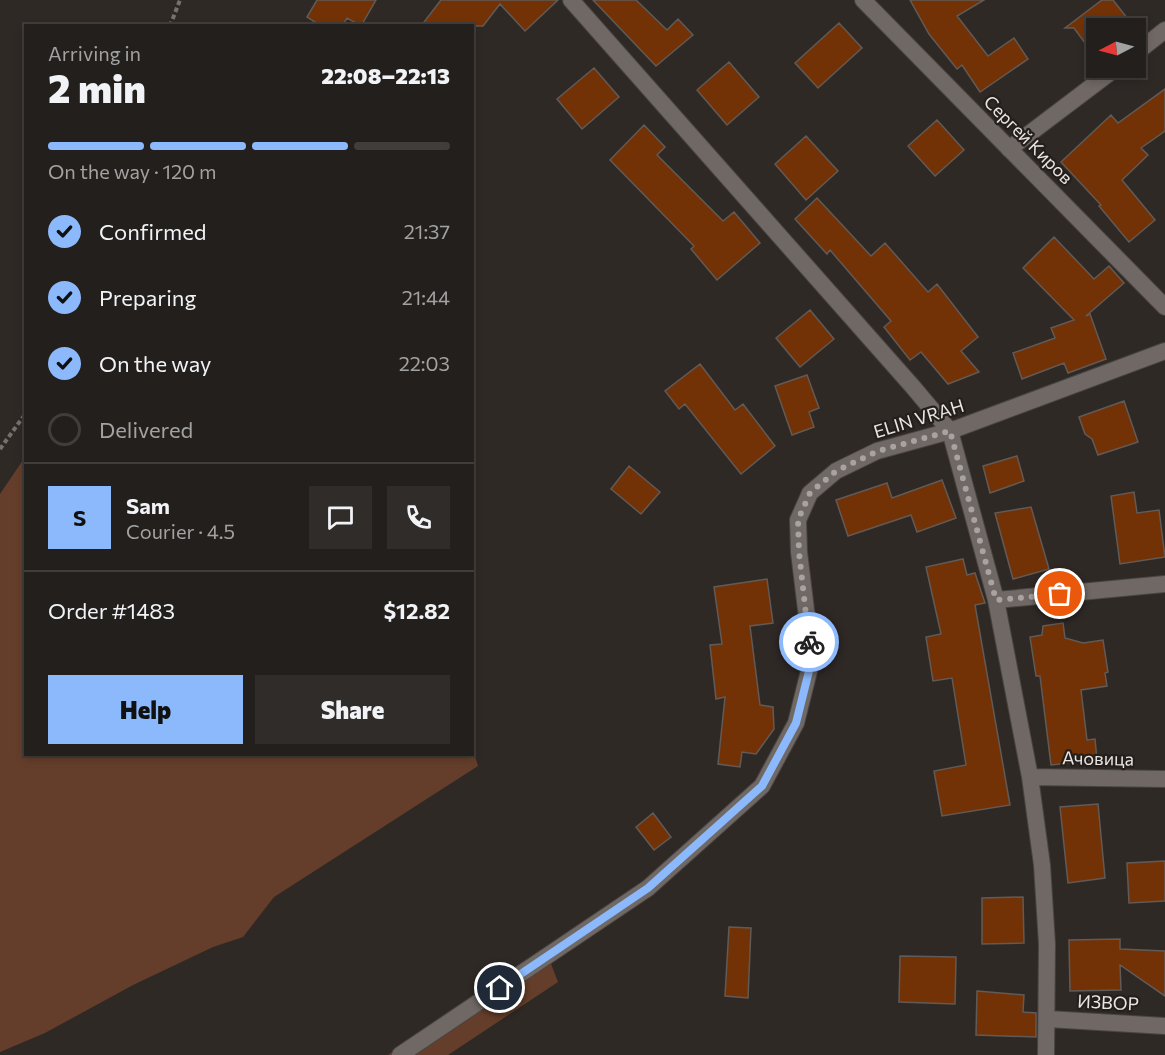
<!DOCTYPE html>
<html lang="en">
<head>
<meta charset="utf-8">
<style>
  body { margin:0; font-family:Commissioner,sans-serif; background:#2f2c29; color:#f1f3f6; height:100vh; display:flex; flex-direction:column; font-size:22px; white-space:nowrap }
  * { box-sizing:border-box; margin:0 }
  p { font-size:20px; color:#a3a2a3 }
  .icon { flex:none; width:33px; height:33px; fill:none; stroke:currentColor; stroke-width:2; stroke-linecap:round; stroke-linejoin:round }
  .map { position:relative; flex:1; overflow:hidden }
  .details { position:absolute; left:24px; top:24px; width:450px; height:732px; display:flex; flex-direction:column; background:#231f1c; border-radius:0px; box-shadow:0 3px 9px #0003,0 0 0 2px #403d3b }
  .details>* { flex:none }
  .needle { width:39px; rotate:264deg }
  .fabs { position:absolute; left:1086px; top:18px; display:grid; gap:12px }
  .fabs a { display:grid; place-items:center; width:60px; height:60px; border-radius:0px; background:#231f1c; box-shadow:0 3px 9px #0003,0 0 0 2px #403d3b; font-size:30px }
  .pin { position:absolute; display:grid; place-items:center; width:51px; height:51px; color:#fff; margin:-26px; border:3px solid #fff; border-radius:50%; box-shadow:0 2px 6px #0007 }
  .courier { position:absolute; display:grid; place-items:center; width:60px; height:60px; margin:-30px; border:4px solid #8cb9fc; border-radius:50%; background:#fff; color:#222; box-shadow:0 2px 8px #0007 }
  .summary em { font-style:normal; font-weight:800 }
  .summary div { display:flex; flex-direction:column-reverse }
  .summary { display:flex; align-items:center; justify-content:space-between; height:102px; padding:0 24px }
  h1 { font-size:39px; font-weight:800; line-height:45px }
  .bar { display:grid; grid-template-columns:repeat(4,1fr); gap:9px 6px; align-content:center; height:72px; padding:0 24px }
  .bar i { height:8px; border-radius:4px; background:#403d3b }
  .bar .current { background:#8cb9fc }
  .bar p { grid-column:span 4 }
  .line { display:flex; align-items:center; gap:15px; padding:0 24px; border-top:2px solid #403d3b }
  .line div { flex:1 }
  .round { display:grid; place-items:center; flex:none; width:63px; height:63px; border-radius:0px; background:#2f2c29 }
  ol { padding:0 24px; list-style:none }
  li { display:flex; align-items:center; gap:18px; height:66px }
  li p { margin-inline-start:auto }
  li .icon { padding:6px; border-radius:50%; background:#8cb9fc; color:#111; stroke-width:4 }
  li:last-child { color:#a3a2a3 }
  li i { width:33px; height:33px; border:3px solid #403d3b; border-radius:50% }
  .action { display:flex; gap:12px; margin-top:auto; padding:12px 24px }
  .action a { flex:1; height:69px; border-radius:0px; background:#8cb9fc; color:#111; font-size:24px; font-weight:800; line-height:69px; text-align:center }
  .action a+a { background:#2f2c29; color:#f1f3f6 }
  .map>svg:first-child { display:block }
  .green { fill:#643e2a }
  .building { fill:#723206; stroke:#615a56; stroke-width:1.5 }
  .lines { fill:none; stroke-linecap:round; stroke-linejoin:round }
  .minor-casing { stroke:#494542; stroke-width:18 }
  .path { stroke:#76716e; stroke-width:4; stroke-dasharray:4.5 3; stroke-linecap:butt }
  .minor { stroke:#6f6864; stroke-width:16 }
  .done { stroke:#a8a3a1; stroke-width:6; stroke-dasharray:0 10.8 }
  .route { stroke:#8cb9fc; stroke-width:8 }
  .labels { text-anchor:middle; stroke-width:4.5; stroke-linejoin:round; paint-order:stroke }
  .street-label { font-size:18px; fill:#e9e5e3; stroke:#251f1c }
</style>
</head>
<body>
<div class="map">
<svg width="1165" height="1055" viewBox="0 0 1165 1055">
  <rect width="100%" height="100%" fill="#2f2926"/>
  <path class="green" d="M 25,457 L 26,754 L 472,754 L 473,750 L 478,766 L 274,897 L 243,937 L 213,947 L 133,985 L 45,1033 L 0,1052 L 0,494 Z
    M 545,948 L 558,982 L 448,1055 L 388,1055 Z"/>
  <path class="building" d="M 317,0 L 376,0 L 361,26 L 347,18 L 342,26 L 321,26 L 307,17 Z
    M 441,0 L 558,0 L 525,31 L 500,4 L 483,26 L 421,26 Z
    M 593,0 L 636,0 L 667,30 L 678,19 L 693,35 L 656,66 Z
    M 910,0 L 984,0 L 957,16 L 988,56 L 1014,38 L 1028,59 L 980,92 L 962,65 L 957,69 L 929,34 Z
    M 1102,0 L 1113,0 L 1135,28 L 1096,28 L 1096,58 L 1074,28 L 1065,28 Z
    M 839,23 L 862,48 L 818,88 L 795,63 Z
    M 729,62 L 759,97 L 727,125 L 697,90 Z
    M 594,68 L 619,97 L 582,129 L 557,99 Z
    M 1165,89 L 1165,131 L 1141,148 L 1148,155 L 1122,180 L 1155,220 L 1129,242 L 1099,206 L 1101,205 L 1061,162 L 1111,115 L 1118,123 Z
    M 937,120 L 964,150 L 935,176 L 908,146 Z
    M 644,125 L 665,147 L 657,155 L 723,221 L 734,212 L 760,243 L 717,280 L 691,249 L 694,246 L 610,160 Z
    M 806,136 L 838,171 L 806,200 L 775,164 Z
    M 817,198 L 871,256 L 885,243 L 928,292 L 937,284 L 978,337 L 961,351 L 979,372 L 948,384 L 921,352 L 910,360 L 884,327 L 891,321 L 830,250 L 827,254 L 795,219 Z
    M 1054,237 L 1094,279 L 1109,266 L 1124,283 L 1086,316 L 1090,314 L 1106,359 L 1068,373 L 1064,363 L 1022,379 L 1013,353 L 1055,338 L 1051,328 L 1074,320 L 1023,268 Z
    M 810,310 L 834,339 L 800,367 L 776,338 Z
    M 700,364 L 735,410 L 743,404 L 775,446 L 741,474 L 685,404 L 679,409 L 665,391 Z
    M 807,375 L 819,408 L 809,412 L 814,427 L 792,435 L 775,386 Z
    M 1124,401 L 1138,442 L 1098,455 L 1092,439 L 1085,434 L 1079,417 Z
    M 1017,456 L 1024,481 L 990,493 L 983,466 Z
    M 629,466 L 660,492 L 641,514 L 611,489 Z
    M 942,480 L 956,518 L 917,532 L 911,515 L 848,536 L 836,500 L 887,483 L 892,498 Z
    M 1134,492 L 1137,513 L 1159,510 L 1165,557 L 1120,564 L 1111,496 Z
    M 1031,507 L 1049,569 L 1013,579 L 995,513 Z
    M 963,559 L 967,575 L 975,573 L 985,603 L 975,605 L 1010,805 L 942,816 L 934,771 L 966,765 L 952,678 L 933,681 L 926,637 L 941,634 L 926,567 Z
    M 767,579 L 773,623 L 750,626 L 760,705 L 773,707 L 774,729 L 756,754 L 742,752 L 740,767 L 718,764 L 725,697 L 716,699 L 710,645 L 722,644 L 714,587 Z
    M 1063,623 L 1065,638 L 1083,643 L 1103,640 L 1108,672 L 1105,673 L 1107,686 L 1081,690 L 1087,740 L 1095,739 L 1097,760 L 1051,765 L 1040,676 L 1036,676 L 1030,637 L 1042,635 L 1043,626 Z
    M 1098,804 L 1105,878 L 1068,883 L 1060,807 Z
    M 653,813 L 671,837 L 654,850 L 636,827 Z
    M 1165,861 L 1165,901 L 1129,903 L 1127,863 Z
    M 1023,897 L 1024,943 L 982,944 L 982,898 Z
    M 729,927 L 751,928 L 748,998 L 725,996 Z
    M 1120,939 L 1120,949 L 1165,951 L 1165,996 L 1120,965 L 1121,990 L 1070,991 L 1069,940 Z
    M 900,956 L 956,957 L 955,1004 L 899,1002 Z
    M 977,991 L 1024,995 L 1023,1012 L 1036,1013 L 1036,1037 L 976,1035 Z"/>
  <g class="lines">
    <defs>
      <path id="minor" d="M 571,0 L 913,387 L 950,431 L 996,600 L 1030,777 L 1042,865 L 1047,944 L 1046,1055
        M 863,0 L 1165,307
        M 1136,53 L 1165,30
        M 1009,149 L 1116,68
        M 996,600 L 1165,584
        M 1030,777 L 1165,779
        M 1048,1019 L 1165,1026
        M 400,1055 L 648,888 L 762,786 L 796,723 L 810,667 L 807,618 L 799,552 L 798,520 L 810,493 L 836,471 L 877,451 L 950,431 L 1165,351"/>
    </defs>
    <use href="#minor" class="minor-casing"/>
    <path class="path" d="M 170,26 L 180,0
      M 0,449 L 26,413"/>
    <use href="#minor" class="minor"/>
  </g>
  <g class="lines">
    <path class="done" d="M 809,642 L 799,552 L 798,520 L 810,493 L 836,471 L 878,451 L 950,431 L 996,600 L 1060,594"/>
    <path class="route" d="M 500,988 L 648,888 L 762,786 L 796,723 L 810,667 L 809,642"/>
  </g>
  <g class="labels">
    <g class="street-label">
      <text transform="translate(1028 140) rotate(45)" y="6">Сергей Киров</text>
      <text transform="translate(919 419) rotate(-17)" y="6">ELIN VRAH</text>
      <text transform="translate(1098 759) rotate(1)" y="6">Ачовица</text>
      <text transform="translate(1108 1003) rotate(3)" y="6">ИЗВОР</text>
    </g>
  </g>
</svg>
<div class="fabs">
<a><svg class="needle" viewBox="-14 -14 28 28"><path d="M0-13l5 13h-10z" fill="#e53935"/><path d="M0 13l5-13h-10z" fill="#a3a2a3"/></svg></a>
</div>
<div class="pin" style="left:1060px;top:594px;background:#ea580c"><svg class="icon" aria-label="bag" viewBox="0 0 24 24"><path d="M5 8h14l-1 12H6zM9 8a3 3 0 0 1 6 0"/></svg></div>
<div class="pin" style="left:500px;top:988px;background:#1f2937"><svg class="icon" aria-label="home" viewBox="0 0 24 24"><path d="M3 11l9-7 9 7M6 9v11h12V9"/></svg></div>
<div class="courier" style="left:809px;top:642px"><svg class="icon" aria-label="bike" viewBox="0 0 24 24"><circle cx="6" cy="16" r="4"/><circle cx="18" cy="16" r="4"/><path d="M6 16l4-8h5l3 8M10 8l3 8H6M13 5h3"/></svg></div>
<section class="details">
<div class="summary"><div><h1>2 min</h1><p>Arriving in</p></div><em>22:08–22:13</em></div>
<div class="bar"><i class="current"></i><i class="current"></i><i class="current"></i><i></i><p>On the way · 120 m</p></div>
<ol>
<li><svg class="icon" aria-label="check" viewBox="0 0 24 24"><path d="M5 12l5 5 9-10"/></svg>Confirmed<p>21:37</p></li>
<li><svg class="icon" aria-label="check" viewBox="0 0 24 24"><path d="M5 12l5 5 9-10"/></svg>Preparing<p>21:44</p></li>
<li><svg class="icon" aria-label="check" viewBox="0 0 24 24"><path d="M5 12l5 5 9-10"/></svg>On the way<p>22:03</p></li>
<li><i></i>Delivered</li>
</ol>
<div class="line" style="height:108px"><b class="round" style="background:#8cb9fc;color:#111">S</b><div><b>Sam</b><p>Courier · 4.5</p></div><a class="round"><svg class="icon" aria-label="chat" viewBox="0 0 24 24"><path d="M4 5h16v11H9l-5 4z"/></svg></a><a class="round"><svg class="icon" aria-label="phone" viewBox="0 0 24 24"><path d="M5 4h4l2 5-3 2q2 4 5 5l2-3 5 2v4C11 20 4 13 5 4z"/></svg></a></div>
<div class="line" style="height:78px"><div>Order #1483</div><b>$12.82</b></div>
<div class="action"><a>Help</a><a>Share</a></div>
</section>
</div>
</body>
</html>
